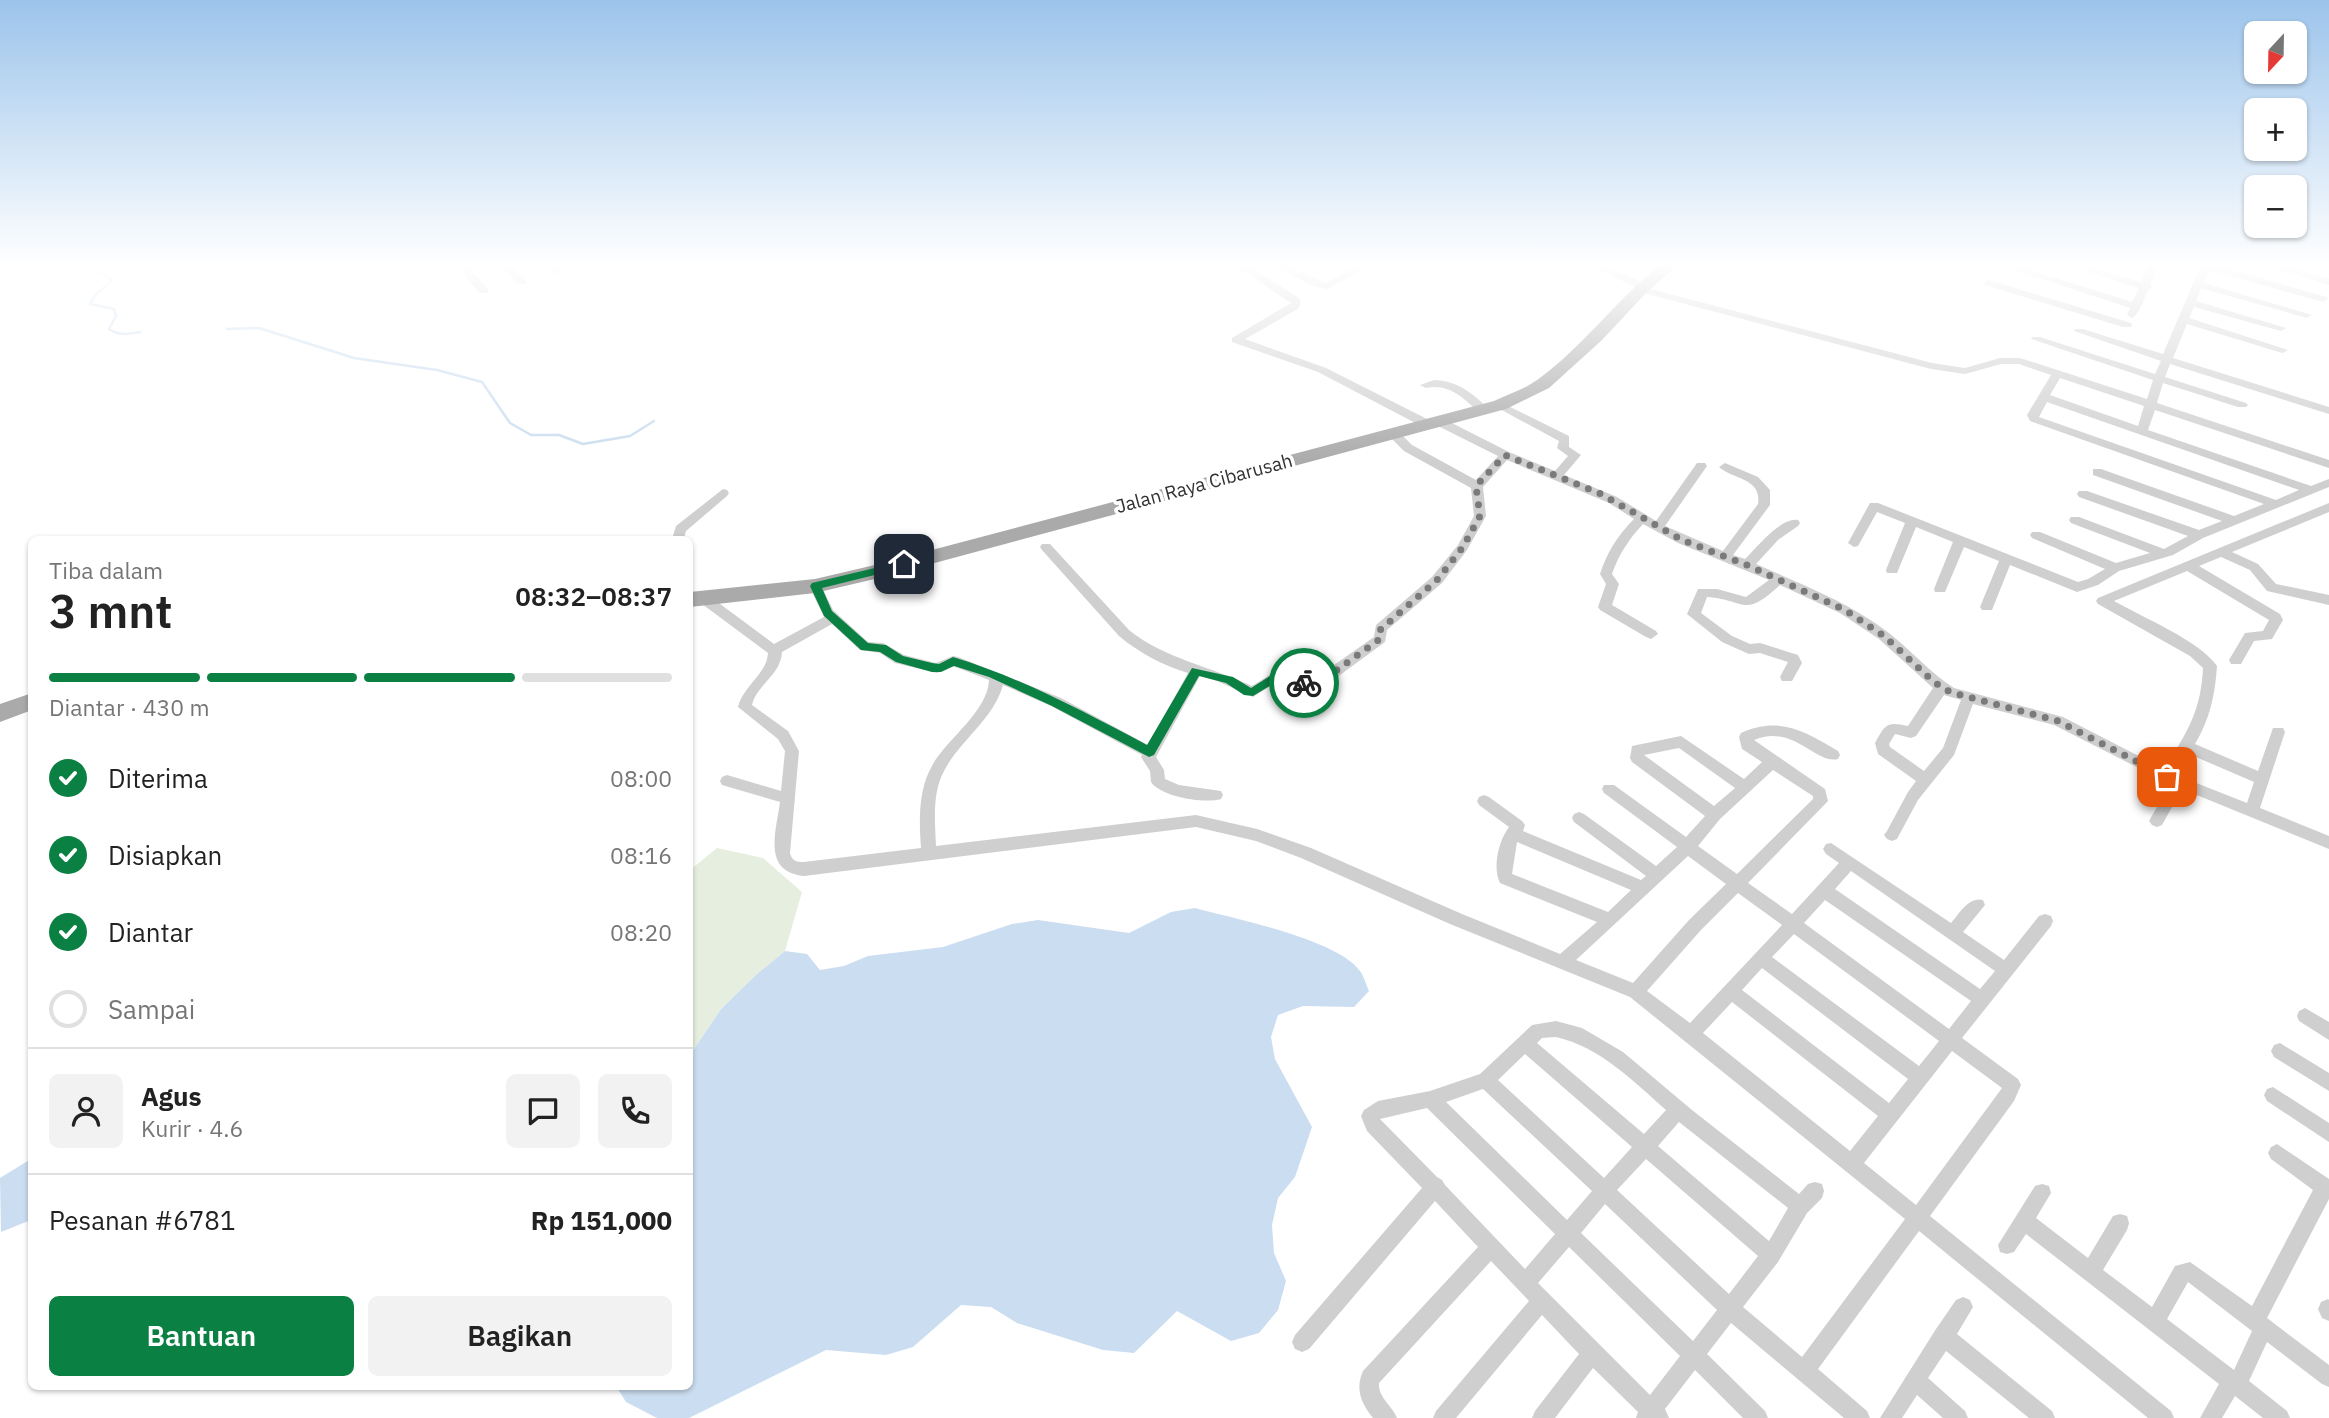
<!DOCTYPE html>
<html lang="id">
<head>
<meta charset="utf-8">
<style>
  body { margin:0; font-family:"IBM Plex Sans",sans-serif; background:#f2f2f2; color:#222; height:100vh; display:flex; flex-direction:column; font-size:26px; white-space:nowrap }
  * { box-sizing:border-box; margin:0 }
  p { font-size:23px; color:#767676 }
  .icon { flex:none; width:38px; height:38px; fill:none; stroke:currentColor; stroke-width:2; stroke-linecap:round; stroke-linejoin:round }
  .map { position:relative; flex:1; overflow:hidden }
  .details { position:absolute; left:28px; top:536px; width:665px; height:854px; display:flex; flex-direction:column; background:#fff; border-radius:10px; box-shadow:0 2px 5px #0004 }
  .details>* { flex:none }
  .needle { width:46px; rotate:202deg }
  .tools { position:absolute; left:2244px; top:21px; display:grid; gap:14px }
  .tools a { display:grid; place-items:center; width:63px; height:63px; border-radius:10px; background:#fff; box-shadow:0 2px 5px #0004; font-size:35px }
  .pin { position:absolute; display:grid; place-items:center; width:60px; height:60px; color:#fff; margin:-30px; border-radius:14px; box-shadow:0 4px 10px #0006 }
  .courier { position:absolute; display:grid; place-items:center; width:70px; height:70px; margin:-35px; border:5px solid #0b8043; border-radius:50%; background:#fff; color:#222; box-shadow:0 2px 9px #0007 }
  .overview em { font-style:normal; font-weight:600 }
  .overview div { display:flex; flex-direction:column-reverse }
  .overview { display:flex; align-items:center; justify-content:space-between; height:119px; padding:0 21px }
  h1 { font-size:46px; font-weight:600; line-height:52px }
  .bar { display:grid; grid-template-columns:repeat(4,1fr); gap:10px 7px; align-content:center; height:84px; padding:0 21px }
  .bar i { height:9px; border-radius:5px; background:#e0e0e0 }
  .bar .active { background:#0b8043 }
  .bar p { grid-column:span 4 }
  .line { display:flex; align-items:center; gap:18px; padding:0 21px; border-top:2px solid #e0e0e0 }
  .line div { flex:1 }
  .round { display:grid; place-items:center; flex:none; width:74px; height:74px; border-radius:10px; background:#f2f2f2 }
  ol { padding:0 21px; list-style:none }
  li { display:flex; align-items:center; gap:21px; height:77px }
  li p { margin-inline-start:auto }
  li .icon { padding:7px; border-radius:50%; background:#0b8043; color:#fff; stroke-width:4 }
  li:last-child { color:#767676 }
  li i { width:38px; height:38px; border:4px solid #e0e0e0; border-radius:50% }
  .primary-button { display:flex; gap:14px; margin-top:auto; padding:14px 21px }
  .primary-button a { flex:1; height:80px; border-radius:10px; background:#0b8043; color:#fff; font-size:28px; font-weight:600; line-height:80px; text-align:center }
  .primary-button a+a { background:#f2f2f2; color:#222 }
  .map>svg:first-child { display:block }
  .green { fill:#e6efdf }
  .water { fill:#cbddf0 }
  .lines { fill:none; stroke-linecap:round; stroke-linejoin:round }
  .stream { stroke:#cbddf0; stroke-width:2.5 }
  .street { fill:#cfcfcf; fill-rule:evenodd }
  .primary { fill:#aaa; fill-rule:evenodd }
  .route { fill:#0b8043 }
  .done { stroke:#7a7a7a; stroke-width:7; stroke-dasharray:0 12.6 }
  .labels { text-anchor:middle; stroke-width:7; stroke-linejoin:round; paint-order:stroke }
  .street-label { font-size:19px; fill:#323232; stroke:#fff }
</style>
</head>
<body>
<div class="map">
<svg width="2329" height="1418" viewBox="0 0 2329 1418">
  <rect width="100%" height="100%" fill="#fff"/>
  <path class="green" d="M 717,848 L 763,858 L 802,892 L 785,951 L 757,974 L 721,1009 L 690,1055 L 690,870 Z"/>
  <path class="water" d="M 1195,908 C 1235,919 1337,939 1360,971 C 1364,976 1366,985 1369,991 L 1354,1007 L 1303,1006 L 1278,1015 L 1271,1037 L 1275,1059 L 1312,1127 L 1295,1177 L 1278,1198 L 1272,1225 L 1274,1253 L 1286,1281 L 1278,1310 L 1259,1333 L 1231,1341 L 1177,1311 L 1134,1353 L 1103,1350 L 1017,1323 L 991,1307 L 961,1305 L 913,1347 L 886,1355 L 826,1350 L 689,1418 L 657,1418 L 626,1402 L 616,1386 L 690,1386 L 690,1055 L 721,1009 L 757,974 L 785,951 L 807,954 L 820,970 L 844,966 L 868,956 L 943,947 L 1012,924 L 1038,920 L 1129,933 L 1171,912 Z
    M 31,1159 L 31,1220 L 1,1232 L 0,1178 Z"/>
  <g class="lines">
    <path class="stream" d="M 100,265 L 97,270 L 113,280 L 96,294 L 90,304 L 114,309 L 116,316 L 109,329 C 119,336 129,334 140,332
      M 227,329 L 259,328 L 354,358 L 437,370 L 482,382 L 510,423 L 531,435 L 559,435 L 583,444 L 630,436 L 654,421"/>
    <path class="street" d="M 455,265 L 466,265 L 488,289 L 488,293 L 480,293 Z
      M 501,265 L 512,265 L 526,280 L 526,284 L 518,284 Z
      M 546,265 L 557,265 L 563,272 L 554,274 Z
      M 1235,265 L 1247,265 L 1299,298 L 1301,303 L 1298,309 L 1245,339 L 1326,368 L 1433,422 L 1433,428 L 1425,428 L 1318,372 L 1232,342 L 1232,338 L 1291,303 Z
      M 1274,265 L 1287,265 L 1326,283 L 1358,265 L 1371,265 L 1327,289 L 1310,285 Z
      M 1587,265 L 1601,265 L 1647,284 L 1647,288 L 1932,363 L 1965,368 L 2000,358 L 2020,358 L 2147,399 L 2153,380 L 2031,339 L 2032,337 L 2040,337 L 2155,374 L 2161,361 L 2074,331 L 2075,329 L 2083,329 L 2163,354 L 2201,265 L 2214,265 L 2327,297 L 2328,299 L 2323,302 L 2209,270 L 2204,283 L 2312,315 L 2307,318 L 2201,288 L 2196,301 L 2286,328 L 2281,331 L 2194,307 L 2189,318 L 2288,350 L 2283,353 L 2279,352 L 2187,324 L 2173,358 L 2329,407 L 2329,414 L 2170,364 L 2165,377 L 2246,403 L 2248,405 L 2246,407 L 2238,407 L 2163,383 L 2157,403 L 2329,460 L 2329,468 L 2155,410 L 2148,430 L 2311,486 L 2329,479 L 2329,487 L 2203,538 L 2173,555 L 2119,571 L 2098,585 L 2077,592 L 2010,565 L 1992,610 L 1982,610 L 1980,607 L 1999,561 L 1964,547 L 1945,592 L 1935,592 L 1934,589 L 1953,542 L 1916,527 L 1897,573 L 1887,573 L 1886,570 L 1905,523 L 1877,512 L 1858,546 L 1854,547 L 1848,543 L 1870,503 L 1878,503 L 2078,582 L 2088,579 L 2105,569 L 2032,538 L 2030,535 L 2032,532 L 2040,532 L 2116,563 L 2150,553 L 2071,523 L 2069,520 L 2071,517 L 2079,517 L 2164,549 L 2188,536 L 2079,497 L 2077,494 L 2079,491 L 2087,491 L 2199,530 L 2222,521 L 2093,475 L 2093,469 L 2101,469 L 2234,516 L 2264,504 L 2030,421 L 2027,415 L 2051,375 L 2019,364 L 2001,364 L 1965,374 L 1931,369 L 1636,291 L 1636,287 ZM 2060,378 L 2144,406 L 2138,426 L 2050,395 ZM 2047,402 L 2299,490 L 2276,500 L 2039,417 Z
      M 1999,265 L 2015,265 L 2132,302 L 2139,288 L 2067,265 L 2083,265 L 2141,282 L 2149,265 L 2159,265 L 2150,285 L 2152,287 C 2142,295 2143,312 2132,318 L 2127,315 L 2130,308 Z
      M 2264,265 L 2281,265 L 2329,279 L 2329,285 Z
      M 1989,280 L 2131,323 L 2132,325 L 2131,327 L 2123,327 L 1985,285 L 1985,281 Z
      M 1434,380 C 1456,380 1475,394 1489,410 L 1483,413 L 1479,412 C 1463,398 1449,383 1426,388 L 1420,385 Z
      M 1500,402 L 1569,436 L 1569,447 L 1581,455 L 1564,475 L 1617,497 L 1656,521 L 1697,463 L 1705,463 L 1707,466 L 1665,526 L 1723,551 L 1758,504 C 1762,478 1734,480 1719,467 L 1725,463 L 1758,477 L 1770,490 L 1770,505 L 1733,555 L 1745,559 C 1757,547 1781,517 1798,520 L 1800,523 L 1798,526 L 1778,540 L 1756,564 C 1800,584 1849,602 1889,633 C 1911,650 1930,673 1954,688 L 2063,717 L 2164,769 C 2187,733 2201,711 2203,668 L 2190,656 L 2098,604 L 2096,601 L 2098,598 L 2329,503 L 2329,512 L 2232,552 L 2258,564 L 2276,584 L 2329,595 L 2329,605 L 2267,591 L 2250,570 L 2221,557 L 2199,566 L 2280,614 L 2283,620 L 2272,639 L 2254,641 L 2241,664 L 2231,664 L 2229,660 L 2245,633 L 2263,631 L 2269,620 L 2187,571 L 2114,601 C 2142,617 2200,641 2217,666 C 2215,695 2210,719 2195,744 L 2258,771 L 2273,728 L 2283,728 L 2285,732 L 2260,808 L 2329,836 L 2329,849 L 2182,789 L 2162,825 L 2157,827 L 2152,825 L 2149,821 L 2170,784 L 2054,725 L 1973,704 L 1954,755 L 1918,800 L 1897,839 L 1892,841 L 1887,839 L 1884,835 L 1887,831 L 1908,792 L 1916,781 L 1878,754 L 1875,743 C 1885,725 1886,721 1908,726 L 1933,688 L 1879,639 L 1840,613 L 1780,585 C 1743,619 1747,600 1707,597 L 1701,613 L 1732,636 L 1750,644 L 1760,643 L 1798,655 L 1802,663 L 1792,681 L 1782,681 L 1780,677 L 1788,662 L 1760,653 L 1749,654 L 1722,642 L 1687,614 L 1698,589 L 1717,589 L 1746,597 L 1769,580 L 1678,543 L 1643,524 C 1629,539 1619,554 1612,574 L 1619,584 L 1612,605 L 1656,631 L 1658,634 L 1651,639 L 1646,637 L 1600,610 L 1598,607 L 1606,584 L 1600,574 C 1607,552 1618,535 1634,519 L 1609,503 L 1507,460 L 1483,487 L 1486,516 L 1467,550 L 1442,583 L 1387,630 L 1385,642 L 1321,689 L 1311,689 L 1283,678 L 1253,697 L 1217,681 L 1200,676 L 1156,757 L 1164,770 L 1165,779 L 1179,785 L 1221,791 L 1223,795 L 1221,799 C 1205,804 1161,797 1151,782 L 1150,771 L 1141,757 L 1142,755 L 1051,706 L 1003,685 C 993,720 960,740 944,771 C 932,793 935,822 936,846 L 1196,815 L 1257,829 L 1311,848 L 1462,914 L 1560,954 L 1597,922 L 1500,883 C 1492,867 1499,840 1509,827 L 1479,805 L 1477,801 L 1479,797 L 1484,795 L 1489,797 L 1522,821 L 1525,825 L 1523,831 L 1641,880 L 1646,876 L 1574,822 L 1572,818 L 1574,814 L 1579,812 L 1584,814 L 1656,866 L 1677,847 L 1604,793 L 1602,789 L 1604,785 L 1614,785 L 1686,837 L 1705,816 L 1632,762 L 1630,758 L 1632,746 L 1681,736 L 1744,779 L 1762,762 L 1742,749 L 1739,737 L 1741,733 C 1780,716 1804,731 1838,751 L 1840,755 L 1838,759 C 1816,765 1793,723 1754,740 L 1825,789 L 1828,801 L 1748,883 L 1792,914 L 1839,863 L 1826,854 L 1823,849 L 1826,844 L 1831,843 L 1951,923 C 1959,914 1969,896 1983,900 L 1985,905 L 1963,932 L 2004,960 L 2039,916 L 2045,914 L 2051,916 L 2053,921 L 2051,926 L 1962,1038 L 2018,1079 L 2021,1085 L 2014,1101 L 1930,1216 L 2171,1411 L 2174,1418 L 2148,1418 L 1919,1231 L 1818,1369 L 1867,1411 L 1870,1418 L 1844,1418 L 1731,1323 L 1707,1354 L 1765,1411 L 1768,1418 L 1743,1418 L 1695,1370 L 1665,1409 L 1669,1418 L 1636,1418 L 1638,1412 L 1593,1368 L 1555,1418 L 1532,1418 L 1535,1411 L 1579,1354 L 1542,1315 L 1456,1418 L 1433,1418 L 1436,1411 L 1529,1301 L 1491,1261 L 1379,1383 C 1378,1398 1392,1405 1397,1418 L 1373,1418 C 1361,1403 1355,1389 1363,1371 L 1478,1247 L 1435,1201 L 1309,1349 L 1302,1352 L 1295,1349 L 1292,1342 L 1295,1335 L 1422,1188 L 1367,1131 L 1361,1116 L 1364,1110 L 1378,1101 L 1430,1091 L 1480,1074 L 1532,1025 L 1556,1021 L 1582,1028 L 1623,1052 L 1692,1110 L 1799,1194 L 1808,1184 L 1815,1182 L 1822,1184 L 1824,1191 L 1822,1198 L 1807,1213 L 1778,1262 L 1743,1307 L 1802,1357 L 1905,1219 L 1630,997 L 1450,924 L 1301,858 L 1256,841 L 1196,827 L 804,876 C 762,872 776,832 780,802 L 722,785 L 720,781 L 722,777 L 727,775 L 781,791 L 785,751 L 778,739 L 738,707 C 743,686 767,674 768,653 L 698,601 L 697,598 L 698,595 L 708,595 L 774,644 L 824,617 L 809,586 L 810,583 L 820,583 L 833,610 L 868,642 L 883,643 L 904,655 L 936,663 L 953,656 L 958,657 L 1061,698 L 1148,745 L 1188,673 C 1164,666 1138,652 1119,636 L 1042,550 L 1040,547 L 1042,544 L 1050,544 L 1129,630 C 1165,659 1210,666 1252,686 L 1281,668 L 1314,679 L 1374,637 L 1376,625 L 1432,577 L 1458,545 L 1474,516 L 1471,488 L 1404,451 L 1391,438 L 1391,432 L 1399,432 L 1412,445 L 1476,480 L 1498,456 L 1436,425 L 1436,419 L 1444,419 L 1509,452 L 1555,471 L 1568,456 L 1557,448 L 1559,441 L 1496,407 L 1496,403 ZM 832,624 L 860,650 L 880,653 L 895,663 L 937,673 L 953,666 L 989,680 C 988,711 948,738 933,764 C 918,789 919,820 921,848 L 804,862 C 796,862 792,861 790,853 L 799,751 L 788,731 L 752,705 C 757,684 781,675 782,652 ZM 1944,695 L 1961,700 L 1943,748 L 1924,771 L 1890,747 L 1889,744 L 1895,734 L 1911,738 L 1916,736 ZM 1679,748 L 1735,788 L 1714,806 L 1644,755 ZM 2189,754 L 2254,782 L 2247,803 L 2176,775 ZM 1773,770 L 1813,796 L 1813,799 L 1737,874 L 1698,846 L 1720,819 ZM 1517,842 L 1631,890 L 1608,912 L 1512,874 ZM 1688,856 L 1726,884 L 1689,920 L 1633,983 L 1576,960 ZM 1851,871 L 1995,971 L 1980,989 L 1835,889 ZM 1738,893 L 1782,925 L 1690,1023 L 1647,991 L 1701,930 ZM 1825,900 L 1971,1001 L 1949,1029 L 1804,923 ZM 1794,934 L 1939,1041 L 1919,1066 L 1772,957 ZM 1762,968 L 1908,1079 L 1889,1103 L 1742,990 ZM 1732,1002 L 1878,1116 L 1850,1151 L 1703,1033 ZM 1556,1037 C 1600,1047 1633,1081 1666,1110 L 1644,1134 L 1537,1043 L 1542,1038 ZM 1952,1051 L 2002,1088 L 1916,1205 L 1864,1163 ZM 1525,1054 L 1632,1147 L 1604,1178 L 1498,1080 ZM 1483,1089 L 1592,1191 L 1567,1220 L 1446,1102 ZM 1427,1108 L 1555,1234 L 1525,1269 L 1445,1185 L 1442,1180 L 1437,1177 L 1380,1119 ZM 1679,1122 L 1788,1208 L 1769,1241 L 1658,1146 ZM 1646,1159 L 1758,1256 L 1729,1294 L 1617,1190 ZM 1605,1204 L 1717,1310 L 1693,1341 L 1581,1233 ZM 1569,1247 L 1680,1356 L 1650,1395 L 1538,1283 Z
      M 723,489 L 727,490 L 729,493 L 727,496 L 686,531 L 684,539 L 672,539 L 676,526 Z
      M 2305,1008 L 2329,1022 L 2329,1040 L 2299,1021 L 2297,1016 L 2299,1011 Z
      M 2280,1043 L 2329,1073 L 2329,1091 L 2274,1057 L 2271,1051 L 2274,1045 Z
      M 2273,1087 L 2329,1123 L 2329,1142 L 2267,1101 L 2264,1095 L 2267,1089 Z
      M 2277,1144 L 2329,1179 L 2329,1199 L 2267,1318 L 2329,1365 L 2329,1387 L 2322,1384 L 2267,1342 L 2249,1381 L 2287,1411 L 2290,1418 L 2263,1418 L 2235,1396 L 2222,1418 L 2200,1418 L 2219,1384 L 2026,1234 L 2014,1252 L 2007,1254 L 2000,1252 L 1998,1245 L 2035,1186 L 2042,1184 L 2049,1186 L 2051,1193 L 2036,1218 L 2088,1258 L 2113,1216 L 2120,1214 L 2127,1216 L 2129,1223 L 2127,1230 L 2103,1270 L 2152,1307 L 2175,1266 L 2190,1262 L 2252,1306 L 2313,1190 L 2271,1159 L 2268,1153 L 2271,1147 ZM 2188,1282 L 2252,1331 L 2234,1370 L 2167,1319 Z
      M 1963,1297 L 1970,1300 L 1973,1307 L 1957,1334 L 2052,1411 L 2055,1418 L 2029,1418 L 1946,1351 L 1928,1378 L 1965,1411 L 1968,1418 L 1943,1418 L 1917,1395 L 1902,1418 L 1880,1418 L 1936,1329 L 1956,1300 Z
      M 2328,1299 L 2329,1300 L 2329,1321 L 2322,1318 L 2318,1309 L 2321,1302 Z"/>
    <path class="primary" d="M 1660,265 L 1678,265 L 1646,293 L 1602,340 L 1549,388 L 1506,409 L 879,578 L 815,593 L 690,607 L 690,592 L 815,579 L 879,564 L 1494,401 C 1508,394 1525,389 1537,380 C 1583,347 1616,300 1660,265 Z
      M 32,693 L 32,710 L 0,722 L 0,704 Z"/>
  </g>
  <linearGradient id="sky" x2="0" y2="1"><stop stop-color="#9cc4eb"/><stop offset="0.57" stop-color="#fff"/><stop offset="1" stop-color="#fff" stop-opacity="0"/></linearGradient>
  <rect width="2329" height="464" fill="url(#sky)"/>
  <path class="route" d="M 904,561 L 907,562 L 907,567 L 822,588 L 832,611 L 868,643 L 886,645 L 903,656 L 932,663 L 939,664 L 953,657 C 1022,678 1084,712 1147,745 L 1192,668 L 1233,677 L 1251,688 L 1281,669 L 1294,672 L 1309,683 L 1304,687 L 1283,678 L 1253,696 L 1244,695 L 1226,683 L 1199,676 L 1154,755 L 1149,757 L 1052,706 L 989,677 L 954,666 L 941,672 L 932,672 L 896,662 L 880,652 L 861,650 L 824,616 L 810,586 L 812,583 Z"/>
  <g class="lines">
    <path class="done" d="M 1304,683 L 1316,685 L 1380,639 L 1380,630 L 1437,580 L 1463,547 L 1480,516 L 1476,486 L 1505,455 L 1601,494 L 1682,540 L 1747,565 L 1845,610 L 1884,636 L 1934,682 L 1950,692 L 2058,721 L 2167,777"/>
  </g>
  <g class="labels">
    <g class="street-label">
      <text transform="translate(1204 483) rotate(-15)" y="7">Jalan Raya Cibarusah</text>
    </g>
  </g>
</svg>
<div class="tools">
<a><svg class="needle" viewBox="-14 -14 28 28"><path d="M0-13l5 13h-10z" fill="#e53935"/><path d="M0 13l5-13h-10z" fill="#767676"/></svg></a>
<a>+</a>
<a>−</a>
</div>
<div class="pin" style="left:2167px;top:777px;background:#ea580c"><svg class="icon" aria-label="bag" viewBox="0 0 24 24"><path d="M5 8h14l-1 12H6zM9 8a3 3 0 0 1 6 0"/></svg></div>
<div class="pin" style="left:904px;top:564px;background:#1f2937"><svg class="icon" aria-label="home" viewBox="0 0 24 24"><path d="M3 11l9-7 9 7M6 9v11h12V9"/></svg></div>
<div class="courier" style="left:1304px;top:683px"><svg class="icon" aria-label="bike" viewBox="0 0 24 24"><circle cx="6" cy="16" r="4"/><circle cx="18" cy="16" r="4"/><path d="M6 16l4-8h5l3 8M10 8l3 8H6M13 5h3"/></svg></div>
<section class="details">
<div class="overview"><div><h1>3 mnt</h1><p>Tiba dalam</p></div><em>08:32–08:37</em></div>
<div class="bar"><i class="active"></i><i class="active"></i><i class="active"></i><i></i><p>Diantar · 430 m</p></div>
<ol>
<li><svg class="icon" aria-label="check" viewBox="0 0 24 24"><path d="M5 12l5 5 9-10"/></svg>Diterima<p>08:00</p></li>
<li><svg class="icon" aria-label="check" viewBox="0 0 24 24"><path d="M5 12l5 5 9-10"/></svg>Disiapkan<p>08:16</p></li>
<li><svg class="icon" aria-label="check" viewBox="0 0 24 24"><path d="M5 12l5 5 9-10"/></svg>Diantar<p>08:20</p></li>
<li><i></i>Sampai</li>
</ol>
<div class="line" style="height:126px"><a class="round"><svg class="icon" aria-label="person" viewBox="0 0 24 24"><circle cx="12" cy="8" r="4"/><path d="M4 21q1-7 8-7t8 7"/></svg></a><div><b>Agus</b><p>Kurir · 4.6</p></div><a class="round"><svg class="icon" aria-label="chat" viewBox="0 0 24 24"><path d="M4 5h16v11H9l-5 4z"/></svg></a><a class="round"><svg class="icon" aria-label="phone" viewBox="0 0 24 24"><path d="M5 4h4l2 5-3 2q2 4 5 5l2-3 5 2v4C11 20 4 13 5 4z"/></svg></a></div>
<div class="line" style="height:91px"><div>Pesanan #6781</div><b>Rp 151,000</b></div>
<div class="primary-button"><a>Bantuan</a><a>Bagikan</a></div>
</section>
</div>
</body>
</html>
